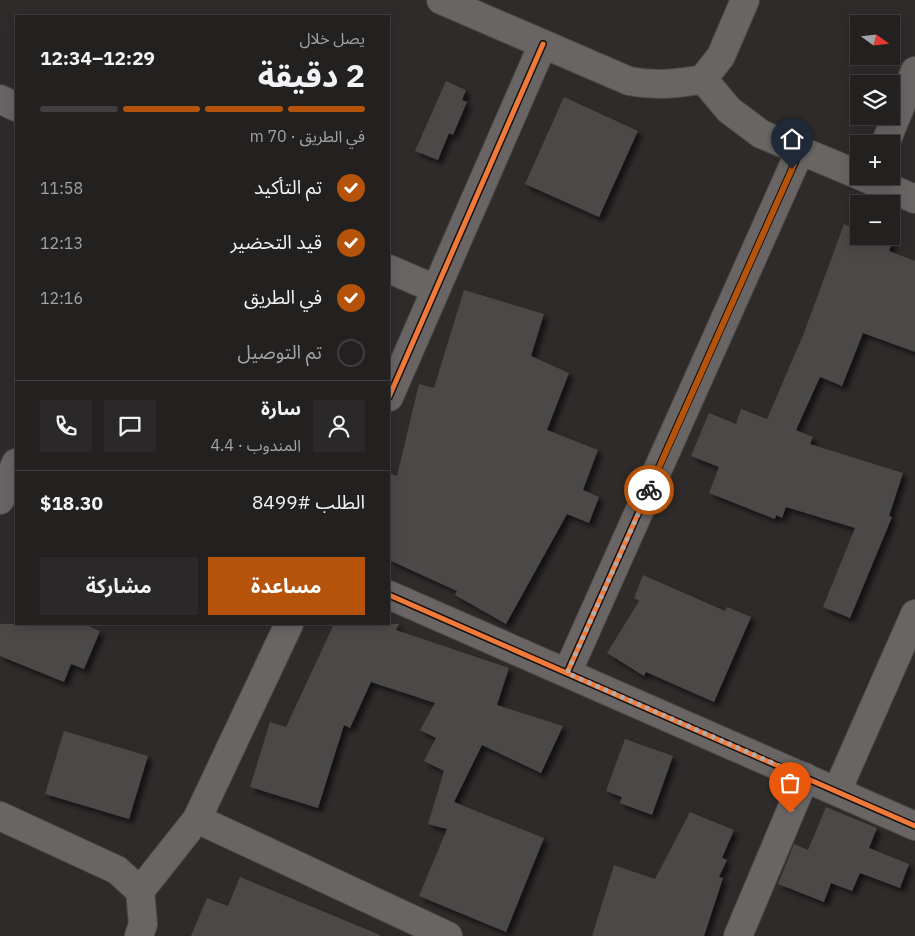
<!DOCTYPE html>
<html lang="ar">
<head>
<meta charset="utf-8">
<style>
  body { margin:0; font-family:"IBM Plex Sans","Noto Sans Arabic",sans-serif; background:#2b2829; color:#f1f3f6; direction:rtl; height:100vh; display:flex; flex-direction:column; font-size:19px; white-space:nowrap }
  * { box-sizing:border-box; margin:0 }
  p { font-size:16px; color:#a3a3a5 }
  .icon { flex:none; width:28px; height:28px; fill:none; stroke:currentColor; stroke-width:2; stroke-linecap:round; stroke-linejoin:round }
  .map { position:relative; flex:1; overflow:hidden; direction:ltr }
  .drawer { position:absolute; left:15px; top:15px; width:375px; height:610px; display:flex; flex-direction:column; background:#232020; border-radius:0px; box-shadow:0 2px 12px #0003,0 0 0 1px #403e3e; direction:rtl }
  .drawer>* { flex:none }
  .needle { width:32px; rotate:105deg }
  .controls { position:absolute; left:850px; top:15px; display:grid; gap:10px }
  .controls a { display:grid; place-items:center; width:50px; height:50px; border-radius:0px; background:#232020; box-shadow:0 2px 12px #0003,0 0 0 1px #403e3e; font-size:25px }
  .pin { position:absolute; display:grid; place-items:center; width:42px; height:42px; color:#fff; margin:-51px -21px; border-radius:50% 50% 50% 0; rotate:-45deg; box-shadow:0 0 5px #0007 }
  .pin .icon { rotate:45deg }
  .courier { position:absolute; display:grid; place-items:center; width:50px; height:50px; margin:-25px; border:4px solid #b45309; border-radius:50%; background:#fff; color:#222; box-shadow:0 1px 6px #0007 }
  .overview em { font-style:normal; font-weight:700 }
  .overview div { display:flex; flex-direction:column-reverse }
  .overview { display:flex; align-items:center; justify-content:space-between; height:85px; padding:0 25px }
  h1 { font-size:32px; font-weight:700; line-height:38px }
  .bar { display:grid; grid-template-columns:repeat(4,1fr); gap:8px 5px; align-content:center; height:60px; padding:0 25px }
  .bar i { height:6px; border-radius:4px; background:#403e3e }
  .bar .selected { background:#b45309 }
  .bar p { grid-column:span 4 }
  .line { display:flex; align-items:center; gap:12px; padding:0 25px; border-top:1px solid #403e3e }
  .line div { flex:1 }
  .round { display:grid; place-items:center; flex:none; width:52px; height:52px; border-radius:0px; background:#2b2829 }
  ol { padding:0 25px; list-style:none }
  li { display:flex; align-items:center; gap:15px; height:55px }
  li p { margin-inline-start:auto }
  li .icon { padding:5px; border-radius:50%; background:#b45309; color:#fff; stroke-width:4 }
  li:last-child { color:#a3a3a5 }
  li i { width:28px; height:28px; border:2px solid #403e3e; border-radius:50% }
  .action { display:flex; gap:10px; margin-top:auto; padding:10px 25px }
  .action a { flex:1; height:58px; border-radius:0px; background:#b45309; color:#fff; font-size:20px; font-weight:700; line-height:58px; text-align:center }
  .action a+a { background:#2b2829; color:#f1f3f6 }
  .map>svg:first-child { display:block }
  .building { fill:#4b4847; filter:url(#shadow) }
  .lines { fill:none; stroke-linecap:round; stroke-linejoin:round }
  .street-casing { stroke:#4c4848; stroke-width:30 }
  .secondary-casing { stroke:#4c4848; stroke-width:30 }
  .street { stroke:#696565; stroke-width:28 }
  .secondary { stroke:#696565; stroke-width:28 }
  .cycleway-casing { stroke:#171313; stroke-width:8 }
  .cycleway { stroke:#f17a3a; stroke-width:5 }
  .done { stroke:#b1acac; stroke-width:5; stroke-dasharray:0 9 }
  .route { stroke:#b45309; stroke-width:6 }
</style>
</head>
<body>
<div class="map">
<svg width="915" height="936" viewBox="0 0 915 936">
  <defs>
    <filter id="shadow"><feDropShadow dx="4.5" dy="4.5" stdDeviation="2.5" flood-color="#0009"/></filter>
  </defs>
  <rect width="100%" height="100%" fill="#2f2b2b"/>
  <path class="building" d="M 446,81 L 466,90 L 462,100 L 467,102 L 453,135 L 449,133 L 438,160 L 415,151 Z
    M 564,97 L 638,131 L 599,217 L 525,184 Z
    M 844,224 L 859,230 L 859,236 L 876,236 L 892,242 L 889,251 L 915,261 L 915,352 L 863,333 L 842,386 L 820,377 L 796,430 L 813,437 L 810,444 L 903,473 L 889,516 L 892,517 L 850,618 L 823,607 L 855,528 L 786,507 L 782,518 L 776,515 L 775,519 L 709,493 L 719,467 L 691,456 L 709,413 L 736,424 L 741,409 L 767,419 L 804,333 Z
    M 464,290 L 544,314 L 531,356 L 569,373 L 547,430 L 598,450 L 583,490 L 599,497 L 589,523 L 567,514 L 506,624 L 455,595 L 457,591 L 389,560 L 389,473 L 397,476 L 419,384 L 434,388 Z
    M 643,575 L 725,611 L 727,607 L 751,617 L 714,702 L 646,672 L 644,676 L 607,653 L 639,601 L 634,598 Z
    M 0,624 L 84,624 L 100,631 L 84,669 L 71,664 L 64,682 L 0,656 Z
    M 334,624 L 399,624 L 396,630 L 509,668 L 497,705 L 563,726 L 541,773 L 482,745 L 454,802 L 544,838 L 506,932 L 419,896 L 447,829 L 428,824 L 444,771 L 424,761 L 436,738 L 420,730 L 435,703 L 371,682 L 350,728 L 344,725 L 318,808 L 250,787 L 270,722 L 286,727 Z
    M 64,731 L 148,756 L 129,819 L 45,794 Z
    M 625,739 L 673,756 L 652,815 L 620,803 L 622,797 L 606,791 Z
    M 826,807 L 877,828 L 869,848 L 909,864 L 900,888 L 860,873 L 852,891 L 831,883 L 824,902 L 778,884 L 794,844 L 808,850 Z
    M 690,812 L 734,830 L 722,858 L 727,860 L 719,877 L 723,878 L 704,936 L 592,936 L 614,865 L 655,879 Z
    M 240,877 L 380,935 L 380,936 L 191,936 L 207,898 L 228,906 Z"/>
  <g class="lines">
    <defs>
      <path id="street" d="M 703,79 L 729,110 L 761,134 L 859,175
        M 0,99 L 16,107
        M 885,144 L 915,71
        M 861,176 L 915,199
        M 389,269 L 435,289
        M 389,397 L 543,44
        M 0,500 L 16,463
        M 389,595 L 915,826
        M 567,673 L 800,151
        M 837,791 L 915,614
        M 0,816 L 117,870 L 140,891
        M 197,819 L 448,936
        M 139,936 L 143,924 L 140,891 L 197,819 L 289,624
        M 738,936 L 805,777"/>
      <path id="secondary" d="M 441,0 L 629,81 C 655,86 677,84 703,79 L 721,56 L 745,0"/>
    </defs>
    <use href="#street" class="street-casing"/>
    <use href="#secondary" class="secondary-casing"/>
    <use href="#street" class="street"/>
    <use href="#secondary" class="secondary"/>
    <defs>
      <path id="cycleway" d="M 389,397 L 543,44
        M 389,595 L 915,826
        M 567,673 L 800,151"/>
    </defs>
    <use href="#cycleway" class="cycleway-casing"/>
    <use href="#cycleway" class="cycleway"/>
  </g>
  <g class="lines">
    <path class="done" d="M 649,490 L 567,673 L 805,777 L 790,813"/>
    <path class="route" d="M 649,490 L 792,169"/>
  </g>
</svg>
<div class="controls">
<a><svg class="needle" viewBox="-14 -14 28 28"><path d="M0-13l5 13h-10z" fill="#e53935"/><path d="M0 13l5-13h-10z" fill="#a3a3a5"/></svg></a>
<a><svg class="icon" aria-label="layers" viewBox="0 0 24 24"><path d="M12 4l9 5-9 5-9-5zM3 14l9 5 9-5"/></svg></a>
<a>+</a>
<a>−</a>
</div>
<div class="pin" style="left:790px;top:813px;background:#ea580c"><svg class="icon" aria-label="bag" viewBox="0 0 24 24"><path d="M5 8h14l-1 12H6zM9 8a3 3 0 0 1 6 0"/></svg></div>
<div class="pin" style="left:792px;top:169px;background:#1f2937"><svg class="icon" aria-label="home" viewBox="0 0 24 24"><path d="M3 11l9-7 9 7M6 9v11h12V9"/></svg></div>
<div class="courier" style="left:649px;top:490px"><svg class="icon" aria-label="bike" viewBox="0 0 24 24"><circle cx="6" cy="16" r="4"/><circle cx="18" cy="16" r="4"/><path d="M6 16l4-8h5l3 8M10 8l3 8H6M13 5h3"/></svg></div>
<section class="drawer">
<div class="overview"><div><h1>2 دقيقة</h1><p>يصل خلال</p></div><em>12:29–12:34</em></div>
<div class="bar"><i class="selected"></i><i class="selected"></i><i class="selected"></i><i></i><p>في الطريق · 70 m</p></div>
<ol>
<li><svg class="icon" aria-label="check" viewBox="0 0 24 24"><path d="M5 12l5 5 9-10"/></svg>تم التأكيد<p>11:58</p></li>
<li><svg class="icon" aria-label="check" viewBox="0 0 24 24"><path d="M5 12l5 5 9-10"/></svg>قيد التحضير<p>12:13</p></li>
<li><svg class="icon" aria-label="check" viewBox="0 0 24 24"><path d="M5 12l5 5 9-10"/></svg>في الطريق<p>12:16</p></li>
<li><i></i>تم التوصيل</li>
</ol>
<div class="line" style="height:90px"><a class="round"><svg class="icon" aria-label="person" viewBox="0 0 24 24"><circle cx="12" cy="8" r="4"/><path d="M4 21q1-7 8-7t8 7"/></svg></a><div><b>سارة</b><p>المندوب · 4.4</p></div><a class="round"><svg class="icon" aria-label="chat" viewBox="0 0 24 24"><path d="M4 5h16v11H9l-5 4z"/></svg></a><a class="round"><svg class="icon" aria-label="phone" viewBox="0 0 24 24"><path d="M5 4h4l2 5-3 2q2 4 5 5l2-3 5 2v4C11 20 4 13 5 4z"/></svg></a></div>
<div class="line" style="height:65px"><div>الطلب #8499</div><b>$18.30</b></div>
<div class="action"><a>مساعدة</a><a>مشاركة</a></div>
</section>
</div>
</body>
</html>
